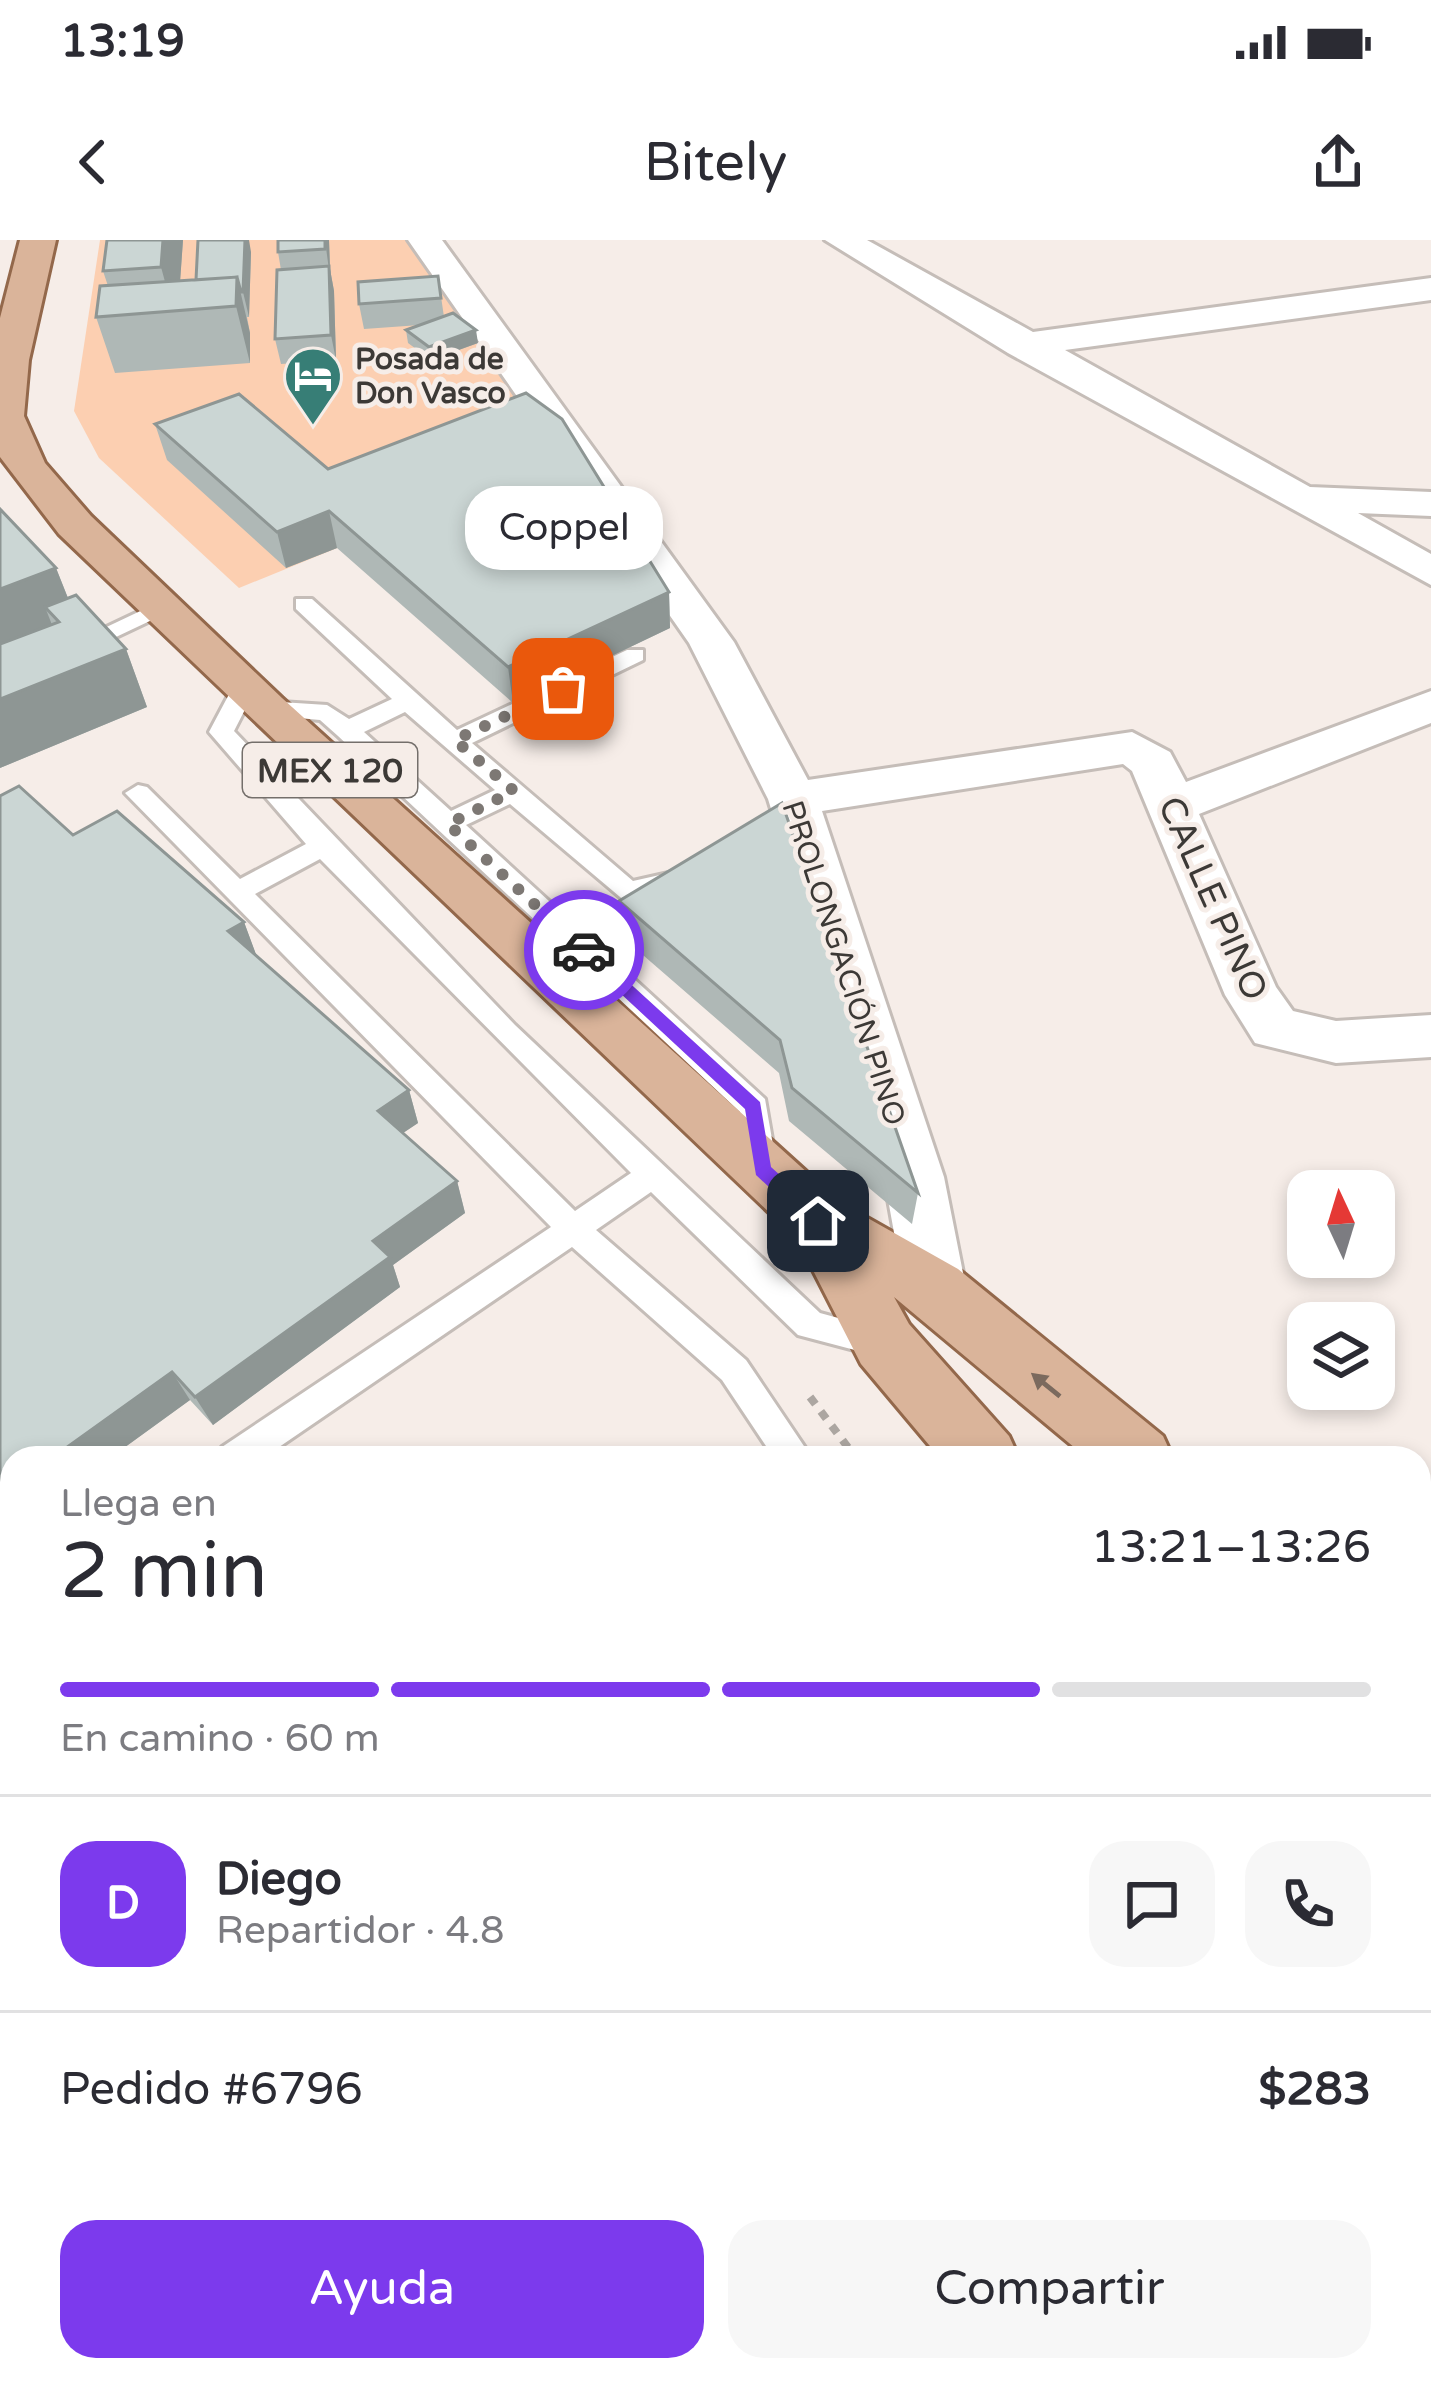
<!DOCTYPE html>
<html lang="es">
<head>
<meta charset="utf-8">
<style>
  body { margin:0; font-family:"Varela Round",sans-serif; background:#f7f7f7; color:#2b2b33; height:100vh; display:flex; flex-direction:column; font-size:45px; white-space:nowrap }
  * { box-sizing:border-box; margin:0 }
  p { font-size:39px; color:#7c7c81 }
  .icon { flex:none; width:66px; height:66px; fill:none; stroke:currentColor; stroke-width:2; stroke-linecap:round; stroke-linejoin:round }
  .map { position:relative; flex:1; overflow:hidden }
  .drawer { position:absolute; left:0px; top:1206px; width:1431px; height:936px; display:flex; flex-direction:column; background:#fff; border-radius:36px 36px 0 0; box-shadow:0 6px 18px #0003 }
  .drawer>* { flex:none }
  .needle { width:78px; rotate:356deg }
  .controls { position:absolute; left:1287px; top:930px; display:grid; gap:24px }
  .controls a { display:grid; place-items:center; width:108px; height:108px; border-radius:24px; background:#fff; box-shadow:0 6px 18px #0003; font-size:60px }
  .pin { position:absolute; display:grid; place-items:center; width:102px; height:102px; color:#fff; margin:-51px; border-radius:24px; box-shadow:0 6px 18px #0006 }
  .courier { position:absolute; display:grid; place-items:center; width:120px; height:120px; margin:-60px; border:9px solid #7c3aed; border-radius:50%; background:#fff; color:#222; box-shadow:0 3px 15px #0007 }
  .bubble { position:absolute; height:84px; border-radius:36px; background:#fff; box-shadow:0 6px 18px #0003; font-size:39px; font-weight:600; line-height:84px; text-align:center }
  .summary em { font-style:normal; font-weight:600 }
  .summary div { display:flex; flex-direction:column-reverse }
  .summary { display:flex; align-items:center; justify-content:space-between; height:204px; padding:0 60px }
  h1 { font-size:78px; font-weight:600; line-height:90px }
  .bar { display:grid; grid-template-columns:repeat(4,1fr); gap:18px 12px; align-content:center; height:144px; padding:0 60px }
  .bar i { height:15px; border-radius:9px; background:#e1e1e2 }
  .bar .current { background:#7c3aed }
  .bar p { grid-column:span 4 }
  .line { display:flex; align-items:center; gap:30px; padding:0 60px; border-top:3px solid #e1e1e2 }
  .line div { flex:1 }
  .round { display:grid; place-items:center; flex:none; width:126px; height:126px; border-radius:36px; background:#f7f7f7 }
  .button { display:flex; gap:24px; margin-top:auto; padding:24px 60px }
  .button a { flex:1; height:138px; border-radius:36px; background:#7c3aed; color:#fff; font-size:48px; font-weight:600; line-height:138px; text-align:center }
  .button a+a { background:#f7f7f7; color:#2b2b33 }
  .status { display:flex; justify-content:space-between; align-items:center; height:84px; padding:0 60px; background:#fff; direction:ltr }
  .status svg { height:33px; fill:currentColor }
  header { display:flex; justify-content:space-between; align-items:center; height:156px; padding:0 60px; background:#fff; font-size:54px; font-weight:600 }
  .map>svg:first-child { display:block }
  .green { fill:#fccfb1 }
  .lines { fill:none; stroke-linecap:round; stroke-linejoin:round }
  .service-casing { stroke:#c5bdb8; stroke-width:6 }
  .minor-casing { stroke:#c5bdb8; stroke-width:6 }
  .primary-casing { stroke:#93684b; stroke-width:6 }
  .path { stroke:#aca6a1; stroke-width:8; stroke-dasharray:9 9; stroke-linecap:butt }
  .service { fill:#fff; fill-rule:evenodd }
  .minor { fill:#fff; fill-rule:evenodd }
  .primary { fill:#dab49a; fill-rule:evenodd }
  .wall { fill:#afb8b6 }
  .shaded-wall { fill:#8e9694 }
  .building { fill:#cbd6d4; stroke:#8e9694; stroke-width:3 }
  .oneway { fill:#7b6a5e }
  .route { fill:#7c3aed }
  .done { stroke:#7d7874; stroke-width:12; stroke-dasharray:0 21.6 }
  .labels { text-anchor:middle; stroke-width:10; stroke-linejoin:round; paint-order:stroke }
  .far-poi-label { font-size:30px; font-weight:bold; fill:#3c3936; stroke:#f6ede8; text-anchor:start }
  .far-street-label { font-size:30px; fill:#3c3936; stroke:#f6ede8 }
  .shield { fill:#f6ede8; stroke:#746f6b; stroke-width:3 }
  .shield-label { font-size:33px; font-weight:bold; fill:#3c3936 }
  .street-label { font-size:36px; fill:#3c3936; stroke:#f6ede8 }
</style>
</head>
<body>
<div class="status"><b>13:19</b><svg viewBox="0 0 49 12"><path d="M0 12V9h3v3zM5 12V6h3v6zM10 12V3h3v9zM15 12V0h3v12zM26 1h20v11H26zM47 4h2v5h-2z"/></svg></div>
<header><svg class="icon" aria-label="back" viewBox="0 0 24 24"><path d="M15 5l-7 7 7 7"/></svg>Bitely<svg class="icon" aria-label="share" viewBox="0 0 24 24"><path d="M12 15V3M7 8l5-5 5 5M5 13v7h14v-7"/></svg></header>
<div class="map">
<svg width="1431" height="2142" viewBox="0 0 1431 2142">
  <rect width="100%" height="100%" fill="#f6ede8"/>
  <path class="green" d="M 100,0 L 416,0 L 565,215 L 239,348 L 99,218 L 74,171 Z"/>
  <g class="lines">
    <defs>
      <path id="service" d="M 296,359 L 312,359 L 457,490 L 627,410 L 643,410 L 643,420 L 472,503 L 633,641 L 673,632 L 686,641 L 683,648 L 636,664 L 626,662 L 510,564 L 466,585 L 765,859 L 777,928 L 773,937 L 762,940 L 747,928 L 740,872 L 338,496 L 320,480 L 256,474 L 256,464 L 265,461 L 327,465 L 349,479 L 392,459 L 296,369 ZM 405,472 L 495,550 L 451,571 L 364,492 Z
        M 153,365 L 173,370 L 97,406 L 77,401 Z
        M 244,440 L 256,448 L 234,491 L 515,785 L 820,1073 L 897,1094 L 902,1104 L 897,1114 L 885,1118 L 798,1095 L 651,952 L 596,990 L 746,1120 L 812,1218 L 774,1218 L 722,1140 L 572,1007 L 263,1218 L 216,1218 L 222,1207 L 551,987 L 125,553 L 138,545 L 147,547 L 240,639 L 306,604 L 209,492 L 235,443 ZM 320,619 L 631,933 L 575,971 L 255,654 Z
        M 0,1300 L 12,1302 L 12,1336 L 0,1334 Z"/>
      <path id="minor" d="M 408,0 L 442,0 L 734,402 L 808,540 L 1132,492 L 1170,512 L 1186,542 L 1431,451 L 1431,483 L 1199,574 L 1276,747 L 1293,771 L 1336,781 L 1431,775 L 1431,817 L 1336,823 L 1255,803 L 1225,755 L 1132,531 L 1123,524 L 822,571 L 944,937 L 966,1048 L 957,1067 L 935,1074 L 913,1067 L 904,1048 L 884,937 L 768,559 L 689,403 Z
        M 825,0 L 867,0 L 1033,92 L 1431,38 L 1431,60 L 1065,110 L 1310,247 L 1431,252 L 1431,276 L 1358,273 L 1431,314 L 1431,345 L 1008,113 Z
        M 0,1387 L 12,1391 L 12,1461 L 0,1457 Z
        M 1419,1965 L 1431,1970 L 1431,2078 L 1419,2073 Z"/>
      <path id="primary" d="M 20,0 L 56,0 L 29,120 L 24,176 L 45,223 L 91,276 L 282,458 L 841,963 L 958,1029 L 1163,1196 L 1173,1218 L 1087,1218 L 894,1057 L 909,1084 L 1009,1196 L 1019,1218 L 940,1218 L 861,1124 L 797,999 L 59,294 L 0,217 L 0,78 Z
        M 1419,1361 L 1431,1366 L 1431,1439 L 1419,1435 Z
        M 1419,1915 L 1431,1920 L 1431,2013 L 1419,2008 Z
        M 225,2130 L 340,2130 L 335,2142 L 220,2142 Z
        M 785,2130 L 899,2130 L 894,2142 L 780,2142 Z"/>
    </defs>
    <use href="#service" class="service-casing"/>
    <use href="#minor" class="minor-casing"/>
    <use href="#primary" class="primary-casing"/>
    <path class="path" d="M 810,1157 L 856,1218"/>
    <use href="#service" class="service"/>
    <use href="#minor" class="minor"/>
    <use href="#primary" class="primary"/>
  </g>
  <path class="wall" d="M 107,0 L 183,0 L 180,41 L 196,40 L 251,12 L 249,77 L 247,77 L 250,93 L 250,123 L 115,133 L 96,77 L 108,46 L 103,31 Z
    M 329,0 L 330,29 L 334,51 L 336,120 L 281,124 L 275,99 L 281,30 L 278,12 Z
    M 438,36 L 444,77 L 478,103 L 431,120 L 408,103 L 406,90 L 420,85 L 364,89 L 359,64 Z
    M 155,184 L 328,229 L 669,352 L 670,388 L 513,463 L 337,308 L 286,328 L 167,220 Z
    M 56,328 L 68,358 L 126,409 L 147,467 L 0,528 Z
    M 19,546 L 73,595 L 117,571 L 244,682 L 256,715 L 409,850 L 418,883 L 403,893 L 457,941 L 465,973 L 393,1025 L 400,1047 L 213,1185 L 190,1160 L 110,1218 L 12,1218 L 11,1289 L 0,1278 L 0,556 Z
    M 782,563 L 918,953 L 912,984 L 789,881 L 779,833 L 621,696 L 619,661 Z"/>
  <path class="shaded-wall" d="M 163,0 L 183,0 L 178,71 L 173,71 L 161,27 Z
    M 245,0 L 249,0 L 251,12 L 249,77 L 243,52 Z
    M 325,0 L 329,0 L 330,29 L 334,51 L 336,120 L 331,95 L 329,30 Z
    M 237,37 L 250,93 L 250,123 L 236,66 Z
    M 476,90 L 478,103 L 431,120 L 429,107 Z
    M 329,271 L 337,308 L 286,328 L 277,292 Z
    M 56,328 L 79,386 L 59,382 L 45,367 L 56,395 L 0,416 L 0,349 Z
    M 669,352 L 670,388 L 513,463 L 508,427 Z
    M 126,409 L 147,467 L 0,528 L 0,459 Z
    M 244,682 L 257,717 L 228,691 Z
    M 409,850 L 418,883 L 388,903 L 378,871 Z
    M 457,941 L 465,973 L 393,1025 L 400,1047 L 213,1185 L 195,1157 L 373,1001 Z
    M 172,1132 L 190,1160 L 110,1218 L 52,1218 Z
    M 12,1246 L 12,1289 L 11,1289 L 0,1278 L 0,1255 Z"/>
  <path class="building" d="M 107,0 L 163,0 L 161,27 L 103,31 Z
    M 198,0 L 245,0 L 243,52 L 241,52 L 237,37 L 196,40 Z
    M 278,0 L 325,0 L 325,9 L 278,12 Z
    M 329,26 L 331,95 L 275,99 L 277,30 Z
    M 438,36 L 441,58 L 359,64 L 358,42 Z
    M 237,37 L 236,66 L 96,77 L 100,46 Z
    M 453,73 L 476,90 L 429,107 L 406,90 Z
    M 526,153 L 562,179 L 669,352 L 508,427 L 329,271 L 277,292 L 155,184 L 239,154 L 328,229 Z
    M 0,269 L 56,328 L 0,349 Z
    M 76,355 L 126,409 L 0,459 L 0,404 L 59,382 L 45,367 Z
    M 19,546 L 73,595 L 117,571 L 244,682 L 228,691 L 409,850 L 378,871 L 457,941 L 373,1001 L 390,1017 L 195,1157 L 172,1132 L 52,1218 L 12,1218 L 12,1246 L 0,1255 L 0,556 Z
    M 782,563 L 918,953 L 792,848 L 780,800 L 619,661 Z"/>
  <defs><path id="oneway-solid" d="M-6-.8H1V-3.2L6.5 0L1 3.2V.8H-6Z" transform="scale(3)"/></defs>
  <use class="oneway" href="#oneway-solid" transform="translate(1046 1145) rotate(-141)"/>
  <path class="route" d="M 578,706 L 589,706 L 760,862 L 771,927 L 825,976 L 825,987 L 812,987 L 756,935 L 745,869 L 578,714 Z"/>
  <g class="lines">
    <path class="done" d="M 563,449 L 455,500 L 514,551 L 448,584 L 584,710"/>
  </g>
  <defs>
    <symbol id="hotel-pin" viewBox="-11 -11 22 30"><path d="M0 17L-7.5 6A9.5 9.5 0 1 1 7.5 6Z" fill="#377e76" stroke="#f6ede8"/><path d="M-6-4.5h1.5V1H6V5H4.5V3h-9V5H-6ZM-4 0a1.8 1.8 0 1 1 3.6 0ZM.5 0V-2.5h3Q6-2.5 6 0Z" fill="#fff"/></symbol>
  </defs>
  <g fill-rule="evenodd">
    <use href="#hotel-pin" x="280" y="103" width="66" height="90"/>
  </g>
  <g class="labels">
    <g class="far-poi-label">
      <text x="355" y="129">Posada de<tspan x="355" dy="34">Don Vasco</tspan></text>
    </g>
    <g class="far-street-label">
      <text transform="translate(844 723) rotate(72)" y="10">PROLONGACIÓN PINO</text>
    </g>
    <rect class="shield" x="243" y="503" width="174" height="54" rx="9"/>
    <g class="shield-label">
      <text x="330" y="542">MEX 120</text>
    </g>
    <g class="street-label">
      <text transform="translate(1214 658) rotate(66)" y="13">CALLE PINO</text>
    </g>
  </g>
</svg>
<div class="controls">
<a><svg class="needle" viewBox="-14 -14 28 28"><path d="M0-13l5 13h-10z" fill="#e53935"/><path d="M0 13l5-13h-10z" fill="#7c7c81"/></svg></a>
<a><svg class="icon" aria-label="layers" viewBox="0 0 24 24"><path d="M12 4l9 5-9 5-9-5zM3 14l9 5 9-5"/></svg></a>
</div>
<div class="pin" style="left:563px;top:449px;background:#ea580c"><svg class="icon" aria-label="bag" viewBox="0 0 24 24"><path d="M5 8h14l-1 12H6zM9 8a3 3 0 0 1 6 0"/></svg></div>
<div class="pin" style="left:818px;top:981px;background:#1f2937"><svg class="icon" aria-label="home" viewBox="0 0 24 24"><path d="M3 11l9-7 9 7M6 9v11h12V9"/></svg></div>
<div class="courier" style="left:584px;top:710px"><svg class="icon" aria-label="car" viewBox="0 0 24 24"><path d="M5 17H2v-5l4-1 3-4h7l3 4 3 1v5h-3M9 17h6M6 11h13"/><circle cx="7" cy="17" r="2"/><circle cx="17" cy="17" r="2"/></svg></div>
<div class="bubble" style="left:465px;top:246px;width:198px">Coppel</div>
<section class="drawer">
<div class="summary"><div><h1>2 min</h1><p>Llega en</p></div><em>13:21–13:26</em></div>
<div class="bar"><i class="current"></i><i class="current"></i><i class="current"></i><i></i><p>En camino · 60 m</p></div>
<div class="line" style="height:216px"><b class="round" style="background:#7c3aed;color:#fff">D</b><div><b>Diego</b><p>Repartidor · 4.8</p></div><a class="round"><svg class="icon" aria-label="chat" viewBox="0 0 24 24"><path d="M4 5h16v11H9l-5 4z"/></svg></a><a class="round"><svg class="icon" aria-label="phone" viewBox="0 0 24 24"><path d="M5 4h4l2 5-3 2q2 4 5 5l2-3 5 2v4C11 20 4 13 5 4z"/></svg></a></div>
<div class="line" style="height:156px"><div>Pedido #6796</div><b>$283</b></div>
<div class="button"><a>Ayuda</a><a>Compartir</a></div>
</section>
</div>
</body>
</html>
